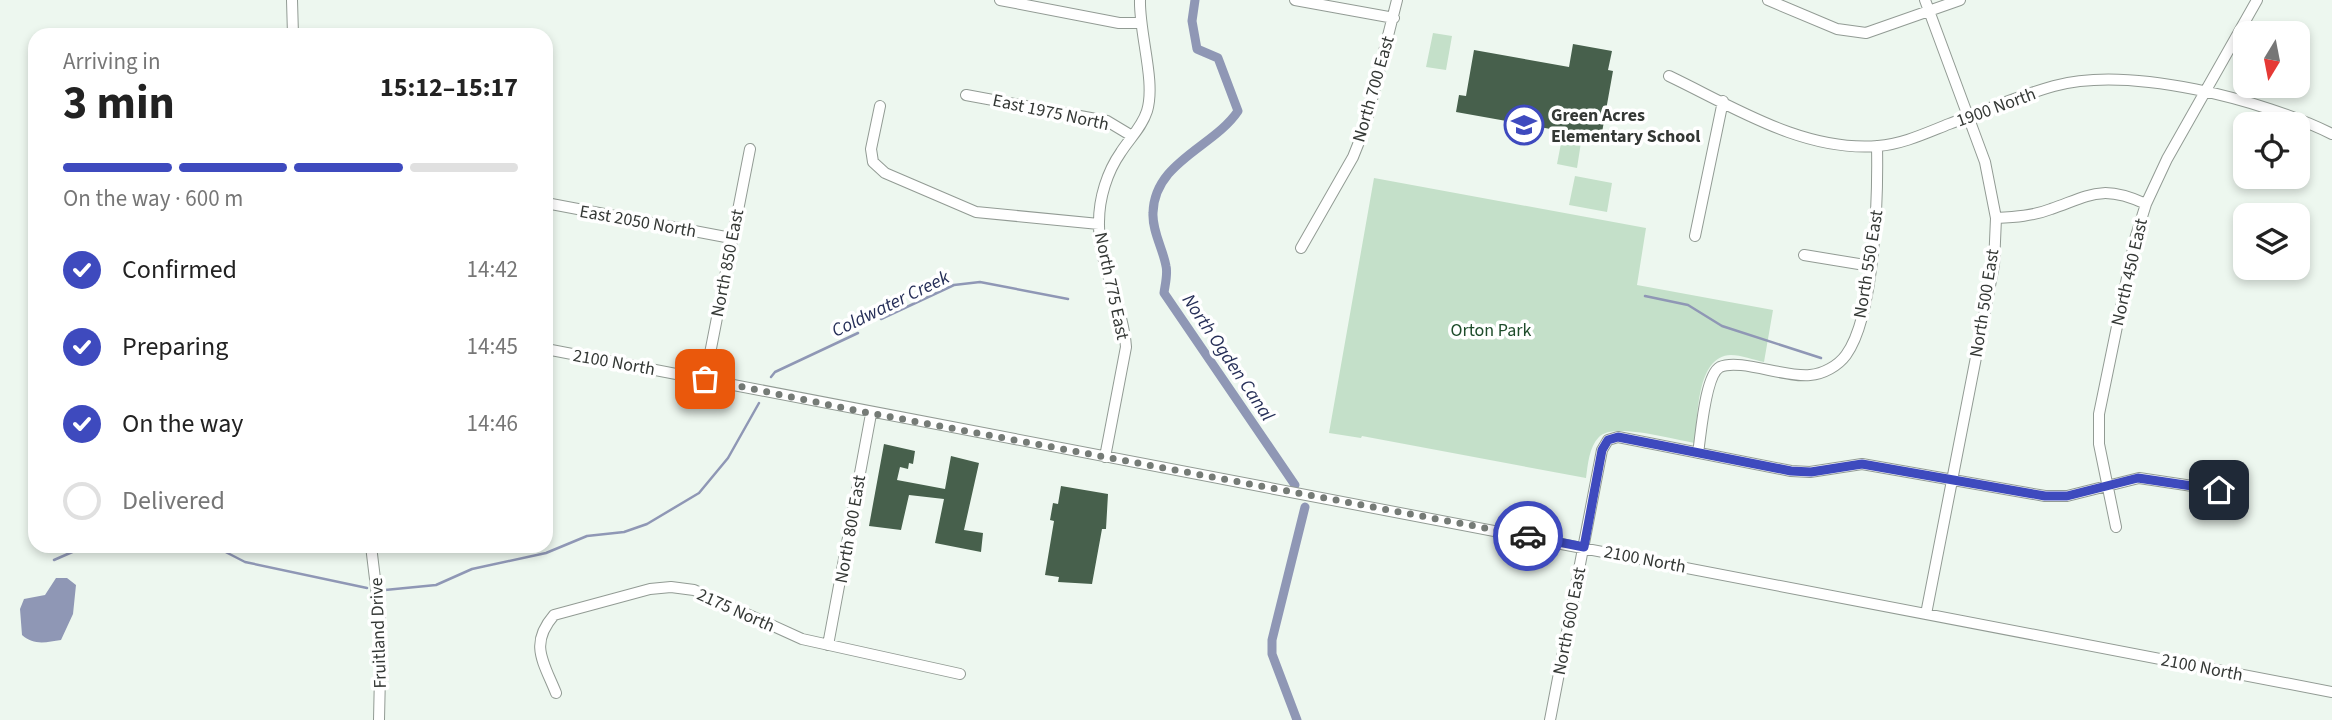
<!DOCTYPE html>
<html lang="en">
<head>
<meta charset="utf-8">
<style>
  body { margin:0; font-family:"Source Sans 3",sans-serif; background:#f2f2f2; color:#222; height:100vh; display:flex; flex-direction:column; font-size:26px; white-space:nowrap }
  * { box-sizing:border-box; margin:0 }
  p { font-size:23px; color:#767676 }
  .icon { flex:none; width:38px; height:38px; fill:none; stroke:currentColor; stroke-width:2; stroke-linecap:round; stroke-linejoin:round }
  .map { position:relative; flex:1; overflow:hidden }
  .details { position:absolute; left:28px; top:28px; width:525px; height:525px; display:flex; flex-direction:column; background:#fff; border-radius:21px; box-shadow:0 4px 10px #0003 }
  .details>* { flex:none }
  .needle { width:46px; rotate:190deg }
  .controls { position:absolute; left:2233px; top:21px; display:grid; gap:14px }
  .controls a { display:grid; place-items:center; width:77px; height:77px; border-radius:14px; background:#fff; box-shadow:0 4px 10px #0003; font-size:35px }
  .pin { position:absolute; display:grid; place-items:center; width:60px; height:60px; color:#fff; margin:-30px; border-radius:14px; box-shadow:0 4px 10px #0006 }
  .courier { position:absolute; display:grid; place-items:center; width:70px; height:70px; margin:-35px; border:5px solid #3e4abe; border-radius:50%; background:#fff; color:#222; box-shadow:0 2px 9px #0007 }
  .head em { font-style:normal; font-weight:700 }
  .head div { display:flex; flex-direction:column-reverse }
  .head { display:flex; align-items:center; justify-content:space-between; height:119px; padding:0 35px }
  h1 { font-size:46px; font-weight:700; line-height:52px }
  .bar { display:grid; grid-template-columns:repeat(4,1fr); gap:10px 7px; align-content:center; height:84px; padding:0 35px }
  .bar i { height:9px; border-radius:5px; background:#e0e0e0 }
  .bar .on { background:#3e4abe }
  .bar p { grid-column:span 4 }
  ol { padding:0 35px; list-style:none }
  li { display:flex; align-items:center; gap:21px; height:77px }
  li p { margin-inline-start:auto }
  li .icon { padding:7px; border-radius:50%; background:#3e4abe; color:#fff; stroke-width:4 }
  li:last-child { color:#767676 }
  li i { width:38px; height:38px; border:4px solid #e0e0e0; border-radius:50% }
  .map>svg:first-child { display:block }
  .green { fill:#c4e0c9 }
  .water { fill:#8f97b5 }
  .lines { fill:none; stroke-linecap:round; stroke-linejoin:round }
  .stream { stroke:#8f97b5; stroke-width:2.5 }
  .canal { stroke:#8f97b5; stroke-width:9 }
  .building { fill:#47604c }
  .minor-casing { stroke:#929b94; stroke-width:12 }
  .minor { stroke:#fff; stroke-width:10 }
  .done { stroke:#757b76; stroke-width:7; stroke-dasharray:0 12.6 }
  .route { stroke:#3e4abe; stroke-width:9 }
  .labels { text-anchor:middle; stroke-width:7; stroke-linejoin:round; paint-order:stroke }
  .street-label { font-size:18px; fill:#343835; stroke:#fff }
  .poi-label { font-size:18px; font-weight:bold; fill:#343835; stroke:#fff; text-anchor:start }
  .park-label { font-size:18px; fill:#1e4c2b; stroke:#fff }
  .water-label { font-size:19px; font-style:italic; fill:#262f58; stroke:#fff }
</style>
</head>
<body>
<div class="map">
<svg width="2332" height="720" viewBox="0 0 2332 720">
  <rect width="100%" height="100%" fill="#edf7ef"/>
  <path class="green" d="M 1433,33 L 1452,36 L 1446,70 L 1426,67 Z
    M 1563,133 L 1582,136 L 1577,168 L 1557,164 Z
    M 1575,176 L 1612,183 L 1607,212 L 1569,205 Z
    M 1374,178 L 1646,228 L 1637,285 L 1773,310 L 1764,362 C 1754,360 1741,355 1731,355 C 1696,356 1698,417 1695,443 C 1675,440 1613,422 1599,437 C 1589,447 1588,464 1586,478 L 1362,436 L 1361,438 L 1329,433 Z"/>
  <path class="water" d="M 56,578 L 67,578 L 76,585 L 73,614 L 61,640 C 47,642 34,646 22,635 L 20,609 L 24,599 L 45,595 Z"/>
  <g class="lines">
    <path class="stream" d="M 1645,296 L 1688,305 L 1722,326 L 1821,358
      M 881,319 L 954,285 L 980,282 L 1068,299
      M 771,377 L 775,372 L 858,333
      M 214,546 L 245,562 L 367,588
      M 54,560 L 86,546
      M 385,590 L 436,585 L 472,569 L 546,553 L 587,536 L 624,532 L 647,524 L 699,493 L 728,458 L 759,403"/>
    <path class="canal" d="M 1195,0 L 1192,21 L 1197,49 L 1218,58 L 1238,111 C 1214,147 1154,162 1153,213 C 1152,231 1163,249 1166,266 C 1168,274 1165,285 1164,293 L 1295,485
      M 1297,720 L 1272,654 L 1272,640 L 1305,507"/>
  </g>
  <path class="building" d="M 1573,44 L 1612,51 L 1608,70 L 1613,71 L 1601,138 L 1456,112 L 1459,95 L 1466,96 L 1474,50 L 1569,67 Z
    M 884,444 L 915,451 L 913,464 L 909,463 L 908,469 L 900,467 L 897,480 L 945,489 L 951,456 L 979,463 L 964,530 L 983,533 L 981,552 L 935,543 L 944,499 L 909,495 L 901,530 L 869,526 Z
    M 1061,486 L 1108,494 L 1106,529 L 1102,529 L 1092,584 L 1058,582 L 1059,577 L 1045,575 L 1054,521 L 1050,520 L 1053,503 L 1058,504 Z"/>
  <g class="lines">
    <defs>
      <path id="minor" d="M 292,0 L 293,35
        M 1000,0 L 1119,23 L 1140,23
        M 1295,0 L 1394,18
        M 1768,0 L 1837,29 L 1866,33 L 1960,0
        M 1925,0 L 1985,162 L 1996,218 L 1994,265 L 1926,614
        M 1669,76 C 1734,107 1803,152 1878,146 C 1903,144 1926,133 1949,124 C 1983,111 2018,96 2054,86 C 2130,65 2263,100 2332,134
        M 966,95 L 1107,121 L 1132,136
        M 880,106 L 871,149 L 873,162 L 885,173 L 976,212 L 1099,224
        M 546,203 L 731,238
        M 1996,218 C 2015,217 2033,216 2051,209 C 2091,195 2102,184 2146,204
        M 1695,236 L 1723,101
        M 1301,248 L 1353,157 L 1365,127 L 1397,0
        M 1804,255 L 1871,266
        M 546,349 L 2332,692
        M 705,379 L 750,149
        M 1698,453 C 1701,435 1705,375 1720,367 C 1739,358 1786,378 1810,375 C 1823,374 1838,366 1846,355 C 1875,315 1878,196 1877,146
        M 1105,457 L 1126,347 C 1123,305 1098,265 1099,222 C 1099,198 1107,172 1121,152 C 1130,138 1142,127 1147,111 C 1156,82 1139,33 1140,0
        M 2116,527 L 2099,444 L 2099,414 L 2135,239 L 2146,204 L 2167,159 L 2257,0
        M 371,546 L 381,628 L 379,720
        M 828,645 L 871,414
        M 556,693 C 543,661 529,644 554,615 L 650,589 L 671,587 L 694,590 L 802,639 L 960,674
        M 1550,720 L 1602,450 L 1608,440 L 1618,437 L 1791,471 L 1810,472 L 1862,464 L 2045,496 L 2067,496 L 2139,478 L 2219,490"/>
    </defs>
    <use href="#minor" class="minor-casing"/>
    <use href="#minor" class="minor"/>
  </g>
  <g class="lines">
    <path class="done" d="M 705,379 L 854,410 L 1528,536"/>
    <path class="route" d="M 1528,536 L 1584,547 L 1602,450 L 1608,440 L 1618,437 L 1791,471 L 1811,472 L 1862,464 L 2045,496 L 2067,496 L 2138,478 L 2219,490"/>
  </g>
  <defs>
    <symbol id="school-ring" viewBox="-11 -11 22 22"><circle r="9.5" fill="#fff" stroke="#3e4abe" stroke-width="1.5"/><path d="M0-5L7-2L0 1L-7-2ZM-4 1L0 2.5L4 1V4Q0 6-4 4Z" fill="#3e4abe"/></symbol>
  </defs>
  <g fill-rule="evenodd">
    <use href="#school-ring" x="1502" y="103" width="44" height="44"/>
  </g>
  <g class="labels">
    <g class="street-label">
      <text transform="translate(1373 89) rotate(-74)" y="6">North 700 East</text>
      <text transform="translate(1996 107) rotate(-20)" y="6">1900 North</text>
      <text transform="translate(1051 112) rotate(12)" y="6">East 1975 North</text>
      <text transform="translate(638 221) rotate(10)" y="6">East 2050 North</text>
      <text transform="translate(727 263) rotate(-79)" y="6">North 850 East</text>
      <text transform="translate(1868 264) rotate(-81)" y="6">North 550 East</text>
      <text transform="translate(2129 272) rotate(-77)" y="6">North 450 East</text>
      <text transform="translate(1112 286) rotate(78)" y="6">North 775 East</text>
      <text transform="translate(1984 303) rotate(-81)" y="6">North 500 East</text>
      <text transform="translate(614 362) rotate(10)" y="6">2100 North</text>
      <text transform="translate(850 529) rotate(-80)" y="6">North 800 East</text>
      <text transform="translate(1645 559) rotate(11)" y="6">2100 North</text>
      <text transform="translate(736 610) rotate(24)" y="6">2175 North</text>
      <text transform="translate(1569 621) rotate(-79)" y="6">North 600 East</text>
      <text transform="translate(378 633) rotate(-92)" y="6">Fruitland Drive</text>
      <text transform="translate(2202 667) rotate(11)" y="6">2100 North</text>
    </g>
    <g class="poi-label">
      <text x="1551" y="121">Green Acres<tspan x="1551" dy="21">Elementary School</tspan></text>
    </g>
    <g class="park-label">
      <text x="1491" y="336">Orton Park</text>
    </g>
    <g class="water-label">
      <text transform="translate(890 303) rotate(-26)" y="7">Coldwater Creek</text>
      <text transform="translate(1229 357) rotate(56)" y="7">North Ogden Canal</text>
    </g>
  </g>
</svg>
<div class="controls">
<a><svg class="needle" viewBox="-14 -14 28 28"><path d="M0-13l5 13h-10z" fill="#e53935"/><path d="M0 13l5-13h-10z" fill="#767676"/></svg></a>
<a><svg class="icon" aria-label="locate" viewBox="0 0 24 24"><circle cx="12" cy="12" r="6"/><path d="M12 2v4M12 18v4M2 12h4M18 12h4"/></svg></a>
<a><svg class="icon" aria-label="layers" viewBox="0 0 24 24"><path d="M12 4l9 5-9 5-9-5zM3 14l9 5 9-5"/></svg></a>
</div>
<div class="pin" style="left:705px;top:379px;background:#ea580c"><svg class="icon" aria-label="bag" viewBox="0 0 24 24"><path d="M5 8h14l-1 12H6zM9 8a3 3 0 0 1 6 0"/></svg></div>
<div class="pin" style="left:2219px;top:490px;background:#1f2937"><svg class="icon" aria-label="home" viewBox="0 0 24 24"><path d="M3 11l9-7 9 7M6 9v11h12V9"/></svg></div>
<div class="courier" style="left:1528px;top:536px"><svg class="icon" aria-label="car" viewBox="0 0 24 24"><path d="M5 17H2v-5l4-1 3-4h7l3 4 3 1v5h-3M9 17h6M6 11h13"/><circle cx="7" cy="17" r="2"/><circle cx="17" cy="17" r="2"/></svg></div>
<section class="details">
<div class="head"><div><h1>3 min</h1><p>Arriving in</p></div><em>15:12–15:17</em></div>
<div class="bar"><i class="on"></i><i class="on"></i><i class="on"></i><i></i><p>On the way · 600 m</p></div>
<ol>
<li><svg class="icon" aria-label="check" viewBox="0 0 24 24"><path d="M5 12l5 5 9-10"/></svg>Confirmed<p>14:42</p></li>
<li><svg class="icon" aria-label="check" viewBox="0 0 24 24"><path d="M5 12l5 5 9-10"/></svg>Preparing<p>14:45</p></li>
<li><svg class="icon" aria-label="check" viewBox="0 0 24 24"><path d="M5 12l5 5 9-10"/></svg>On the way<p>14:46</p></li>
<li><i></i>Delivered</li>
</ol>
</section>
</div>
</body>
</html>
